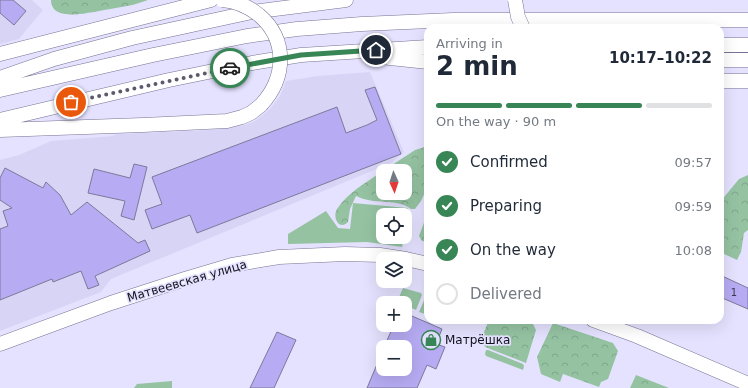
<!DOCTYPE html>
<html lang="en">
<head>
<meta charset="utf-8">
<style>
  body { margin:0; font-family:"DejaVu Sans",sans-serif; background:#f2f2f3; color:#1f2937; height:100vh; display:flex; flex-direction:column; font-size:15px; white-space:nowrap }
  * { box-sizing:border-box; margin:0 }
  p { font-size:13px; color:#747a83 }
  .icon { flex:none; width:22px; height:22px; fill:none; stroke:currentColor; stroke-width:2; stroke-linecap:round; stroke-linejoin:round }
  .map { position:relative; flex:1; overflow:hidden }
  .details { position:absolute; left:424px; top:24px; width:300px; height:300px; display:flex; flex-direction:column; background:#fff; border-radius:12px; box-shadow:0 4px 16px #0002 }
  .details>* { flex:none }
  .needle { width:26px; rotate:177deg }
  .buttons { position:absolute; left:376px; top:164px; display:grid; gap:8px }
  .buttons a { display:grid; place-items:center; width:36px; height:36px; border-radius:8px; background:#fff; box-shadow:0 4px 16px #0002; font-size:20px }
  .pin { position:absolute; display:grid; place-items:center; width:34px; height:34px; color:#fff; margin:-17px; border:2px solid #fff; border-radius:50%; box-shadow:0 1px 4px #0007 }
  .courier { position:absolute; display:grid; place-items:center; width:40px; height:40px; margin:-20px; border:3px solid #388655; border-radius:50%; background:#fff; color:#222; box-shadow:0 1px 5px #0007 }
  .overview em { font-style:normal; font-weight:600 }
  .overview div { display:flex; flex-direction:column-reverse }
  .overview { display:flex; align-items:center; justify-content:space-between; height:68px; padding:0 12px }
  h1 { font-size:26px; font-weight:600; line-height:30px }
  .bar { display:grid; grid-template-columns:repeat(4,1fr); gap:6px 4px; align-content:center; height:48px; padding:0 12px }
  .bar i { height:5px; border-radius:3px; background:#e0e1e3 }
  .bar .selected { background:#388655 }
  .bar p { grid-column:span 4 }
  ol { padding:0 12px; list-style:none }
  li { display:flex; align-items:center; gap:12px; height:44px }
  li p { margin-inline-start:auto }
  li .icon { padding:4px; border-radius:50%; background:#388655; color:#fff; stroke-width:4 }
  li:last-child { color:#747a83 }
  li i { width:22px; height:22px; border:2px solid #e0e1e3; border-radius:50% }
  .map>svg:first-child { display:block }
  .built { fill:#d8d4f6 }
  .green { fill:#95c3a2 }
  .forest { fill:url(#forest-crowns) }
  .building { fill:#b7acf3; stroke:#7d7999 }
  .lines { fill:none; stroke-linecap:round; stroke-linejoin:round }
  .secondary-casing { stroke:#777393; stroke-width:15 }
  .secondary { stroke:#fff; stroke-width:14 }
  .secondary-bridge-casing { stroke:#777393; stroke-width:15; stroke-linecap:butt }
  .secondary-bridge { stroke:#fff; stroke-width:14 }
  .done { stroke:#5c5a6c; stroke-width:4; stroke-dasharray:0 7.2 }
  .route { stroke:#388655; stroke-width:5 }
  .labels { text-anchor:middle; stroke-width:3.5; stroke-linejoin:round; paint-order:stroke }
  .number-label { font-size:10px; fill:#3c3852 }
  .street-label { font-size:12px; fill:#13111d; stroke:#e5e2ff }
  .poi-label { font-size:12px; fill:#13111d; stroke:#e5e2ff; text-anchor:start }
</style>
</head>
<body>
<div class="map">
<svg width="748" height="388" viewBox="0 0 748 388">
  <defs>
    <pattern id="forest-crowns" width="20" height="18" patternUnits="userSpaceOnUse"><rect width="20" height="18" fill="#95c3a2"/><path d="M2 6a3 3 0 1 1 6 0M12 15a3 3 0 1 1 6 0" fill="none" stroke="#80a68b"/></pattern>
  </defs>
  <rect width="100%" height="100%" fill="#e5e2ff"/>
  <path class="built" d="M 0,0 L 32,0 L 43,10 L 19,39 L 0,44 Z
    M 370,72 L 404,152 L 391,163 L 111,279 L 101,292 L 0,331 L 0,160 L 19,155 L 51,141 L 113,136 L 116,134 L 210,130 L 245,125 L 255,121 L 270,109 L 280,96 L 286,81 L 317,76 Z"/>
  <path class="green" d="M 353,203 L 408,208 L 405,235 L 405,215 L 383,215 L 383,237 L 404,237 L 402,247 L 367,242 L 288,244 L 288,234 L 326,211 L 338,228 L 350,229 Z
    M 403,288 L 421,293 L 422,295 L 416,310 L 405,305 L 405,303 L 397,302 Z
    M 428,295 L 428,315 L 419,312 L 425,298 Z
    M 486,350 L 488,350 L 523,364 L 524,366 L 523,370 L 486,356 L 485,354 Z
    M 172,381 L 172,388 L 134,388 L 137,384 Z"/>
  <path class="forest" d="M 51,0 L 148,0 C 141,2 134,5 127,6 C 118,8 108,9 99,11 C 87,13 51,22 51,0 Z
    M 428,146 L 428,186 L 421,201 L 415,209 L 411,209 C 400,200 382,203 368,200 C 364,199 360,198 356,196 L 350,209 L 348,222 C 339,231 332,217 337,209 C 348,192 367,182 383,171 L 383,193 L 405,193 L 405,171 L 383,171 L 415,150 Z
    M 748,175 L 748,230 L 744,233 L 741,252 L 737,260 L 720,252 L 720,202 L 739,179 Z
    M 428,212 L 428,242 L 422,241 L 419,236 Z
    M 489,320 L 531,320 L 536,330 L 526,363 L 485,347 L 482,337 Z
    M 553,323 L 613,343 L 618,351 L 608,379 L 601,382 L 599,387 L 563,374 L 560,382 L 541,374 L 537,357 Z
    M 636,375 L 669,388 L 630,388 Z"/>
  <path class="building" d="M 0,0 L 13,0 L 26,11 L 14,25 L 0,13 Z
    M 375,87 L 401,154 L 197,233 L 190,215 L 152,229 L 145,210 L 162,204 L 152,177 L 337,107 L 346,133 L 367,125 L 377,120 L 365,90 Z
    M 134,164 L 147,167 L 134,220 L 121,216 L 125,201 L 88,193 L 94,169 L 130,178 Z
    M 5,168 L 43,188 L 46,182 L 60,195 L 71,215 L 87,202 L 138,243 L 145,240 L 150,251 L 95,276 L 99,285 L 88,289 L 81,271 L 53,282 L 52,279 L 0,300 L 0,229 L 8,226 L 3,211 L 12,208 L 0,200 L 0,178 Z
    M 720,275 L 748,288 L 748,309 L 720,297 Z
    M 405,313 L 442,329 L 436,344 L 445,347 L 436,369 L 427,365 L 417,388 L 367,388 L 383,350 L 383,369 L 405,369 L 405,347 L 384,347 L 394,325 L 405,325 Z
    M 277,332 L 296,340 L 274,388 L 250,388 Z"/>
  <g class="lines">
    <defs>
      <path id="secondary" d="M 720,45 L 748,45
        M 0,54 L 211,0
        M 381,57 L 428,62
        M 720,60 L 748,60
        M 0,78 L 54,59 L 132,38 L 252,12 L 346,0
        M 720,81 L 748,81
        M 0,90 L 153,55 L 247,36 L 297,29 L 362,24 L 453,20 L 748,20
        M 0,120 L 169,80 L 252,63 L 301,55 L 428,47
        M 0,130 L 143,125 L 227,121 L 242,117 L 251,113 L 261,105
        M 593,320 L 637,336 L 748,384
        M 0,344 L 111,303 L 185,279 L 232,265 L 279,257 L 345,254 L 380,255 L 406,259 L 428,264"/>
    </defs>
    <use href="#secondary" class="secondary-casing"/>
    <use href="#secondary" class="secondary"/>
    <defs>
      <path id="secondary-bridge" d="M 222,0 C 236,1 249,7 259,15 C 288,40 286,78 261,105
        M 515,0 L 518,17 L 523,28"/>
    </defs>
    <use href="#secondary-bridge" class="secondary-bridge-casing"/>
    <use href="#secondary-bridge" class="secondary-bridge"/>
  </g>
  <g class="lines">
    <path class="done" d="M 71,102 L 230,68"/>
    <path class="route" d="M 230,68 L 301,55 L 376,50"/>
  </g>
  <defs>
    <symbol id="shop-ring" viewBox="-11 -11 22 22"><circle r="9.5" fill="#e5e2ff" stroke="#388655" stroke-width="1.5"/><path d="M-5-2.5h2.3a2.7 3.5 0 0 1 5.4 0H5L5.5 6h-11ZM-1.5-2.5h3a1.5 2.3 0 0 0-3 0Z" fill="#388655"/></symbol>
  </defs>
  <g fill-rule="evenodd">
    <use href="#shop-ring" x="420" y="329" width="22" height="22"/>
  </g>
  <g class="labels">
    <g class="number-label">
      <text x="734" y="296">1</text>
    </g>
    <g class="street-label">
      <text transform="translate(187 281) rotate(-16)" y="4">Матвеевская улица</text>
    </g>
    <g class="poi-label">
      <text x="445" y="344">Матрёшка</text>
    </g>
  </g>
</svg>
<div class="buttons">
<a><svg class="needle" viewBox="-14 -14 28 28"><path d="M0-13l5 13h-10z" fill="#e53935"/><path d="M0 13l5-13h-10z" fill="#747a83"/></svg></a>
<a><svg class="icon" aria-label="locate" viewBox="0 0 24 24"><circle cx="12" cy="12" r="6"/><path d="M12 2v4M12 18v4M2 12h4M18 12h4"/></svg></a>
<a><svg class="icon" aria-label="layers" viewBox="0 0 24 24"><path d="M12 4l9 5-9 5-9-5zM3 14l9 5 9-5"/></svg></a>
<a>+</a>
<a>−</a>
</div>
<div class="pin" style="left:71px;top:102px;background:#ea580c"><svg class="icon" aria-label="bag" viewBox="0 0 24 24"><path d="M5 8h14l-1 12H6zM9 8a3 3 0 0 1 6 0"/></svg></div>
<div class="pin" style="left:376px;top:50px;background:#1f2937"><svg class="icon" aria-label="home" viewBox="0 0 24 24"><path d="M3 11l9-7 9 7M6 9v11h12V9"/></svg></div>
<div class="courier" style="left:230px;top:68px"><svg class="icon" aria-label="car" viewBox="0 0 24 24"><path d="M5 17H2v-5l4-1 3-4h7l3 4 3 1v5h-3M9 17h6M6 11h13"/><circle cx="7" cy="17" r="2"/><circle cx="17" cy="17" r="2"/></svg></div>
<section class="details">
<div class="overview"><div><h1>2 min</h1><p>Arriving in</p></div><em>10:17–10:22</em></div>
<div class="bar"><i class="selected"></i><i class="selected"></i><i class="selected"></i><i></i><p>On the way · 90 m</p></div>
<ol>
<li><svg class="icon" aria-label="check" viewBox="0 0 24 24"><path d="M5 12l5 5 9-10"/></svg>Confirmed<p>09:57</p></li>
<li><svg class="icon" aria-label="check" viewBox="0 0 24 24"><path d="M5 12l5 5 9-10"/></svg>Preparing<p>09:59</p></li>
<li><svg class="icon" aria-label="check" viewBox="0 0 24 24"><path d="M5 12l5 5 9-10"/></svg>On the way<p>10:08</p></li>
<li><i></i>Delivered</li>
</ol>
</section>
</div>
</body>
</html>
